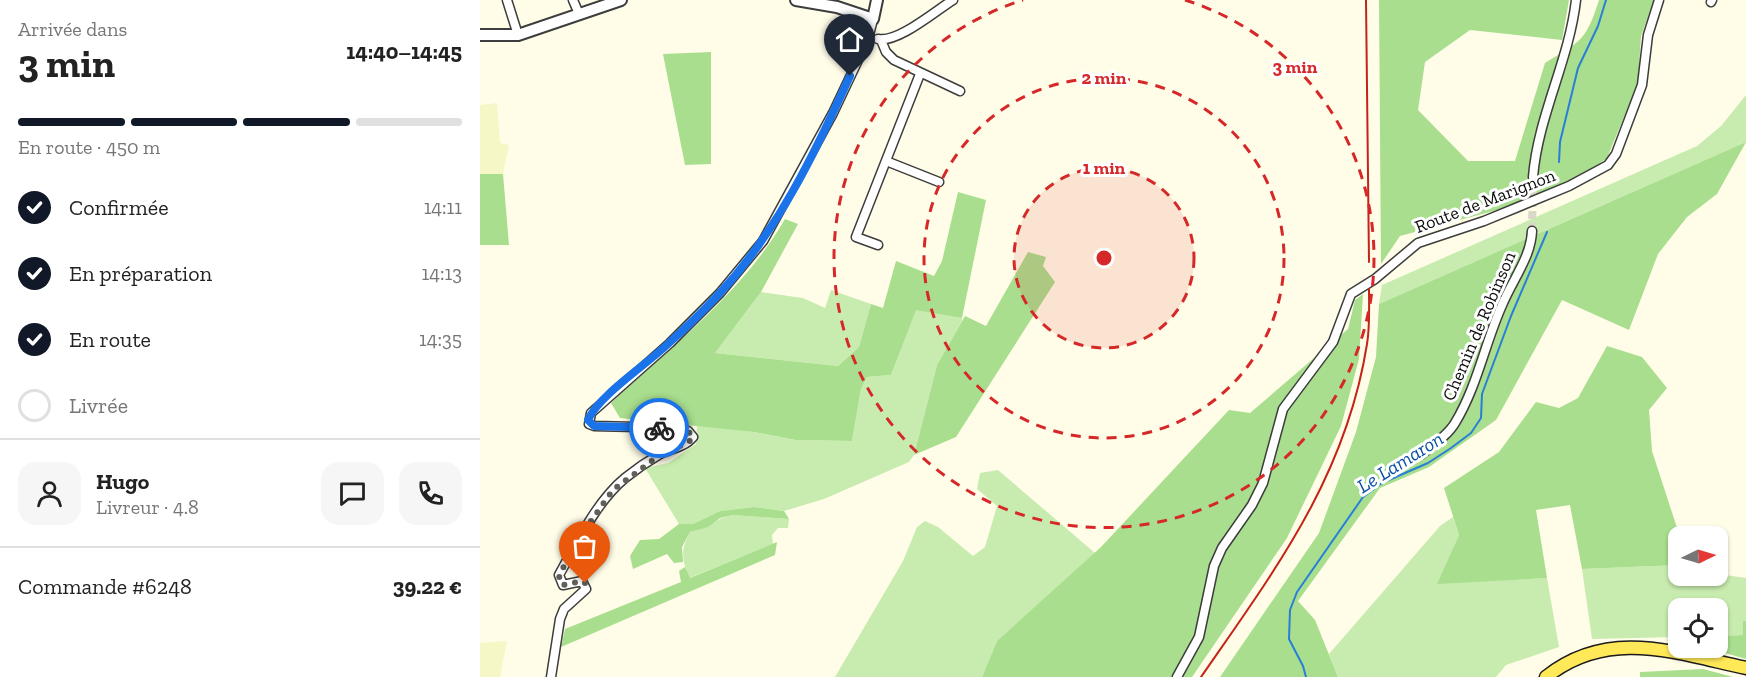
<!DOCTYPE html>
<html lang="fr">
<head>
<meta charset="utf-8">
<style>
  body { margin:0; font-family:"Zilla Slab",serif; background:#f6f6f6; color:#222; height:100vh; display:flex; flex-direction:column; font-size:22px; white-space:nowrap }
  * { box-sizing:border-box; margin:0 }
  p { font-size:20px; color:#767676 }
  .icon { flex:none; width:33px; height:33px; fill:none; stroke:currentColor; stroke-width:2; stroke-linecap:round; stroke-linejoin:round }
  .map { position:relative; flex:1; overflow:hidden }
  .panel { display:flex; flex-direction:column; background:#fff; width:480px }
  .panel>* { flex:none }
  .needle { width:39px; rotate:85deg }
  .tools { position:absolute; left:1188px; top:526px; display:grid; gap:12px }
  .tools a { display:grid; place-items:center; width:60px; height:60px; border-radius:12px; background:#fff; box-shadow:0 2px 4px #0004; font-size:30px }
  .pin { position:absolute; display:grid; place-items:center; width:51px; height:51px; color:#fff; margin:-62px -26px; border-radius:50% 50% 50% 0; rotate:-45deg; box-shadow:0 0 6px #0007 }
  .pin .icon { rotate:45deg }
  .courier { position:absolute; display:grid; place-items:center; width:60px; height:60px; margin:-30px; border:4px solid #1a73e8; border-radius:50%; background:#fff; color:#222; box-shadow:0 2px 8px #0007 }
  .overview em { font-style:normal; font-weight:700 }
  .overview div { display:flex; flex-direction:column-reverse }
  .overview { display:flex; align-items:center; justify-content:space-between; height:102px; padding:0 18px }
  h1 { font-size:39px; font-weight:700; line-height:45px }
  .bar { display:grid; grid-template-columns:repeat(4,1fr); gap:9px 6px; align-content:center; height:72px; padding:0 18px }
  .bar i { height:8px; border-radius:4px; background:#e0e0e0 }
  .bar .on { background:#111827 }
  .bar p { grid-column:span 4 }
  .line { display:flex; align-items:center; gap:15px; padding:0 18px; border-top:2px solid #e0e0e0 }
  .line div { flex:1 }
  .round { display:grid; place-items:center; flex:none; width:63px; height:63px; border-radius:18px; background:#f6f6f6 }
  ol { padding:0 18px; list-style:none }
  li { display:flex; align-items:center; gap:18px; height:66px }
  li p { margin-inline-start:auto }
  li .icon { padding:6px; border-radius:50%; background:#111827; color:#fff; stroke-width:4 }
  li:last-child { color:#767676 }
  li i { width:33px; height:33px; border:3px solid #e0e0e0; border-radius:50% }
  main { display:flex; flex:1; min-height:0 }
  .map>svg:first-child { display:block }
  .farmland { fill:#f6f7c6 }
  .green { fill:#c8ecaf }
  .forest { fill:#a8de8d }
  .lines { fill:none; stroke-linecap:round; stroke-linejoin:round }
  .stream { stroke:#287fd8; stroke-width:2 }
  .minor-tunnel { stroke:#dad9c7; stroke-width:8; stroke-dasharray:8 4; stroke-linecap:butt }
  .minor-casing { stroke:#3d3d3d; stroke-width:11 }
  .tertiary-casing { stroke:#3d3d3d; stroke-width:14 }
  .primary-casing { stroke:#1b1b1b; stroke-width:15 }
  .minor { stroke:#fff; stroke-width:8 }
  .tertiary { stroke:#fff; stroke-width:10 }
  .primary { stroke:#ffe958; stroke-width:12 }
  .rail { stroke:#c42318; stroke-width:2 }
  .done { stroke:#605f58; stroke-width:6; stroke-dasharray:0 10.8 }
  .route { stroke:#1a73e8; stroke-width:8 }
  .ring { fill:none; stroke:#d62828; stroke-width:3; stroke-dasharray:10 8 }
  .labels { text-anchor:middle; stroke-width:6; stroke-linejoin:round; paint-order:stroke }
  .street-label { font-size:18px; fill:#0a0a0a; stroke:#fff }
  .water-label { font-size:20px; font-style:italic; fill:#0b50a5; stroke:#fff }
  .centre { fill:#d62828; stroke:#fff; stroke-width:3 }
  .ring-label { font-size:18px; text-anchor:middle; font-weight:bold; fill:#d62828; stroke:#fff; stroke-width:6; stroke-linejoin:round; paint-order:stroke }
</style>
</head>
<body>
<main>
<section class="panel">
<div class="overview"><div><h1>3 min</h1><p>Arrivée dans</p></div><em>14:40–14:45</em></div>
<div class="bar"><i class="on"></i><i class="on"></i><i class="on"></i><i></i><p>En route · 450 m</p></div>
<ol>
<li><svg class="icon" aria-label="check" viewBox="0 0 24 24"><path d="M5 12l5 5 9-10"/></svg>Confirmée<p>14:11</p></li>
<li><svg class="icon" aria-label="check" viewBox="0 0 24 24"><path d="M5 12l5 5 9-10"/></svg>En préparation<p>14:13</p></li>
<li><svg class="icon" aria-label="check" viewBox="0 0 24 24"><path d="M5 12l5 5 9-10"/></svg>En route<p>14:35</p></li>
<li><i></i>Livrée</li>
</ol>
<div class="line" style="height:108px"><a class="round"><svg class="icon" aria-label="person" viewBox="0 0 24 24"><circle cx="12" cy="8" r="4"/><path d="M4 21q1-7 8-7t8 7"/></svg></a><div><b>Hugo</b><p>Livreur · 4.8</p></div><a class="round"><svg class="icon" aria-label="chat" viewBox="0 0 24 24"><path d="M4 5h16v11H9l-5 4z"/></svg></a><a class="round"><svg class="icon" aria-label="phone" viewBox="0 0 24 24"><path d="M5 4h4l2 5-3 2q2 4 5 5l2-3 5 2v4C11 20 4 13 5 4z"/></svg></a></div>
<div class="line" style="height:78px"><div>Commande #6248</div><b>39.22 €</b></div>
</section>
<div class="map">
<svg width="1266" height="677" viewBox="0 0 1266 677">
  <rect width="100%" height="100%" fill="#fffde8"/>
  <path class="farmland" d="M 17,103 L 20,143 L 29,145 L 23,174 L 0,174 L 0,105 Z
    M 27,641 L 20,677 L 0,677 L 0,643 Z"/>
  <path class="green" d="M 1266,95 L 1266,142 L 899,304 L 902,285 L 1217,146 L 1241,126 Z
    M 351,290 L 391,304 L 379,347 L 358,366 L 235,353 L 281,292 L 323,298 L 345,308 Z
    M 436,309 L 482,318 L 482,321 L 457,365 L 434,455 L 429,462 L 344,499 L 304,511 L 274,507 L 240,511 L 213,524 L 199,524 L 165,468 L 188,463 L 216,444 L 217,425 L 274,432 L 316,440 L 372,441 L 381,389 L 387,377 L 411,375 Z
    M 518,470 L 615,553 L 517,641 L 502,677 L 355,677 L 423,561 L 437,527 L 445,521 L 458,527 L 493,556 L 505,547 L 517,506 L 497,489 L 500,473 Z
    M 253,515 L 309,519 L 308,528 L 298,528 L 292,535 L 293,544 L 209,578 C 202,559 200,551 210,532 C 225,528 237,518 253,515 Z
    M 973,517 L 979,535 L 958,583 L 1067,578 L 1079,647 L 1026,665 L 1016,677 L 858,677 L 849,654 L 960,526 Z
    M 1198,565 L 1198,576 L 1238,574 L 1266,578 L 1266,621 L 1263,622 L 1263,635 L 1238,636 L 1238,609 L 1198,609 L 1198,637 L 1112,639 L 1102,569 Z"/>
  <path class="forest" d="M 899,0 L 1089,0 L 1082,40 L 990,30 L 945,62 L 938,110 L 988,161 L 1035,161 L 1065,63 C 1101,41 1106,41 1119,0 L 1174,0 L 1161,36 L 1158,83 L 1127,158 L 1102,176 L 1021,209 L 920,236 L 901,264 Z
    M 231,52 L 231,164 L 205,165 L 183,54 Z
    M 1266,142 L 1237,194 L 1207,217 L 1178,254 L 1149,330 L 1082,300 L 1016,420 L 949,467 L 900,488 L 818,601 L 835,620 L 858,677 L 740,677 L 839,533 L 876,432 L 896,357 L 899,304 Z
    M 0,174 L 23,174 L 29,245 L 0,245 Z
    M 478,192 L 506,200 L 482,318 L 436,310 L 411,375 L 387,377 L 381,389 L 372,441 L 316,440 L 274,432 L 140,418 L 131,403 C 192,346 263,292 305,219 L 318,224 L 281,292 L 235,353 L 358,366 L 379,347 L 391,304 L 403,308 L 416,261 L 454,276 L 462,261 Z
    M 548,252 L 566,257 L 563,266 L 575,282 L 476,437 L 434,455 L 457,365 L 485,316 L 506,326 Z
    M 883,294 L 879,359 L 861,426 L 807,538 L 712,677 L 502,677 L 517,641 L 621,547 L 749,410 L 770,413 L 868,329 L 875,300 Z
    M 1127,346 L 1162,357 L 1187,388 L 1169,410 L 1172,451 L 1200,537 L 1198,565 L 1102,569 L 1090,505 L 1056,510 L 1067,578 L 957,584 L 979,535 L 964,488 L 1019,452 L 1056,402 L 1079,408 L 1098,398 Z
    M 274,507 L 304,511 L 309,519 L 253,515 L 240,518 L 228,527 L 210,532 L 202,547 L 203,562 L 194,563 L 187,554 L 153,569 L 150,556 L 160,540 L 179,539 L 199,524 L 213,524 L 240,511 Z
    M 297,542 L 295,555 L 81,647 L 85,629 L 201,582 L 199,571 L 205,567 L 210,578 Z
    M 1263,621 L 1266,621 L 1266,659 L 1228,648 L 1238,648 L 1238,636 L 1263,635 Z
    M 1223,669 L 1253,677 L 1160,677 L 1160,672 Z"/>
  <g class="lines">
    <path class="stream" d="M 1079,162 L 1080,142 L 1098,68 L 1118,26 L 1126,0
      M 826,677 L 823,666 L 809,639 L 810,610 L 817,592 L 883,497 L 902,483 L 948,463 L 971,448 L 991,433 L 1001,418 L 1002,394 L 1031,316 L 1067,232"/>
    <path class="minor-tunnel" d="M 1052,231 L 1053,177"/>
    <defs>
      <path id="minor" d="M 27,0 L 38,35
        M 93,0 L 99,14
        M 1231,2 L 1232,0
        M 398,39 C 418,43 455,11 473,0
        M 401,40 L 406,52 L 414,60 L 480,91
        M 406,161 L 459,182
        M 1053,177 C 1058,116 1089,61 1096,0
        M 398,245 L 376,237 L 440,74
        M 942,454 C 953,445 968,435 975,423 C 998,385 1005,342 1023,303 C 1033,279 1051,257 1052,231
        M 71,677 L 80,619 L 84,609 L 106,589 L 102,581 L 83,585 L 79,575 C 97,543 116,502 145,478 C 155,470 168,461 180,454 C 190,449 205,447 213,437 L 208,431 L 199,428 L 114,426 L 109,424 L 111,413 L 190,343 L 240,293 L 283,241 L 353,113 L 388,39 L 393,19
        M 697,677 L 719,637 L 734,566 L 742,548 L 772,505 L 783,483 L 803,409 L 853,342 L 871,294 L 895,279 L 938,243 L 1004,221 L 1089,186 L 1128,165 L 1136,154 L 1162,85 L 1168,35 L 1179,0"/>
      <path id="tertiary" d="M 316,0 L 357,7 L 393,19 L 397,0
        M 0,35 L 38,35 L 141,0"/>
      <path id="primary" d="M 1066,677 C 1129,627 1196,653 1266,668"/>
    </defs>
    <use href="#minor" class="minor-casing"/>
    <use href="#tertiary" class="tertiary-casing"/>
    <use href="#primary" class="primary-casing"/>
    <use href="#minor" class="minor"/>
    <use href="#tertiary" class="tertiary"/>
    <use href="#primary" class="primary"/>
    <path class="rail" d="M 886,0 L 889,262
      M 721,677 C 795,570 866,477 887,344 C 890,327 889,307 889,289"/>
  </g>
  <g class="lines">
    <path class="done" d="M 105,583 L 102,581 L 83,585 L 80,582 L 79,575 L 106,528 L 133,490 L 181,454 L 209,442 L 213,437 L 208,431 L 179,428"/>
    <path class="route" d="M 179,428 L 114,426 L 108,420 C 119,395 169,363 190,342 C 207,327 223,311 239,294 C 297,232 335,153 370,76"/>
  </g>
  <circle cx="624" cy="258" r="90" fill="#d62828" fill-opacity=".12"/>
  <g class="ring">
    <circle cx="624" cy="258" r="90"/>
    <circle cx="624" cy="258" r="180"/>
    <path d="M705 0A270 270 0 1 1 543 0"/>
  </g>
  <g class="labels">
    <g class="street-label">
      <text transform="translate(1005 201) rotate(-21)" y="6">Route de Marignon</text>
      <text transform="translate(999 326) rotate(-67)" y="6">Chemin de Robinson</text>
    </g>
    <g class="water-label">
      <text transform="translate(920 462) rotate(-32)" y="7">Le Lamaron</text>
    </g>
  </g>
  <circle cx="624" cy="258" r="9" class="centre"/>
  <g class="ring-label">
    <text x="815" y="73">3 min</text>
    <text x="624" y="84">2 min</text>
    <text x="624" y="174">1 min</text>
  </g>
</svg>
<div class="tools">
<a><svg class="needle" viewBox="-14 -14 28 28"><path d="M0-13l5 13h-10z" fill="#e53935"/><path d="M0 13l5-13h-10z" fill="#767676"/></svg></a>
<a><svg class="icon" aria-label="locate" viewBox="0 0 24 24"><circle cx="12" cy="12" r="6"/><path d="M12 2v4M12 18v4M2 12h4M18 12h4"/></svg></a>
</div>
<div class="pin" style="left:105px;top:583px;background:#ea580c"><svg class="icon" aria-label="bag" viewBox="0 0 24 24"><path d="M5 8h14l-1 12H6zM9 8a3 3 0 0 1 6 0"/></svg></div>
<div class="pin" style="left:370px;top:76px;background:#1f2937"><svg class="icon" aria-label="home" viewBox="0 0 24 24"><path d="M3 11l9-7 9 7M6 9v11h12V9"/></svg></div>
<div class="courier" style="left:179px;top:428px"><svg class="icon" aria-label="bike" viewBox="0 0 24 24"><circle cx="6" cy="16" r="4"/><circle cx="18" cy="16" r="4"/><path d="M6 16l4-8h5l3 8M10 8l3 8H6M13 5h3"/></svg></div>
</div>
</main>
</body>
</html>
